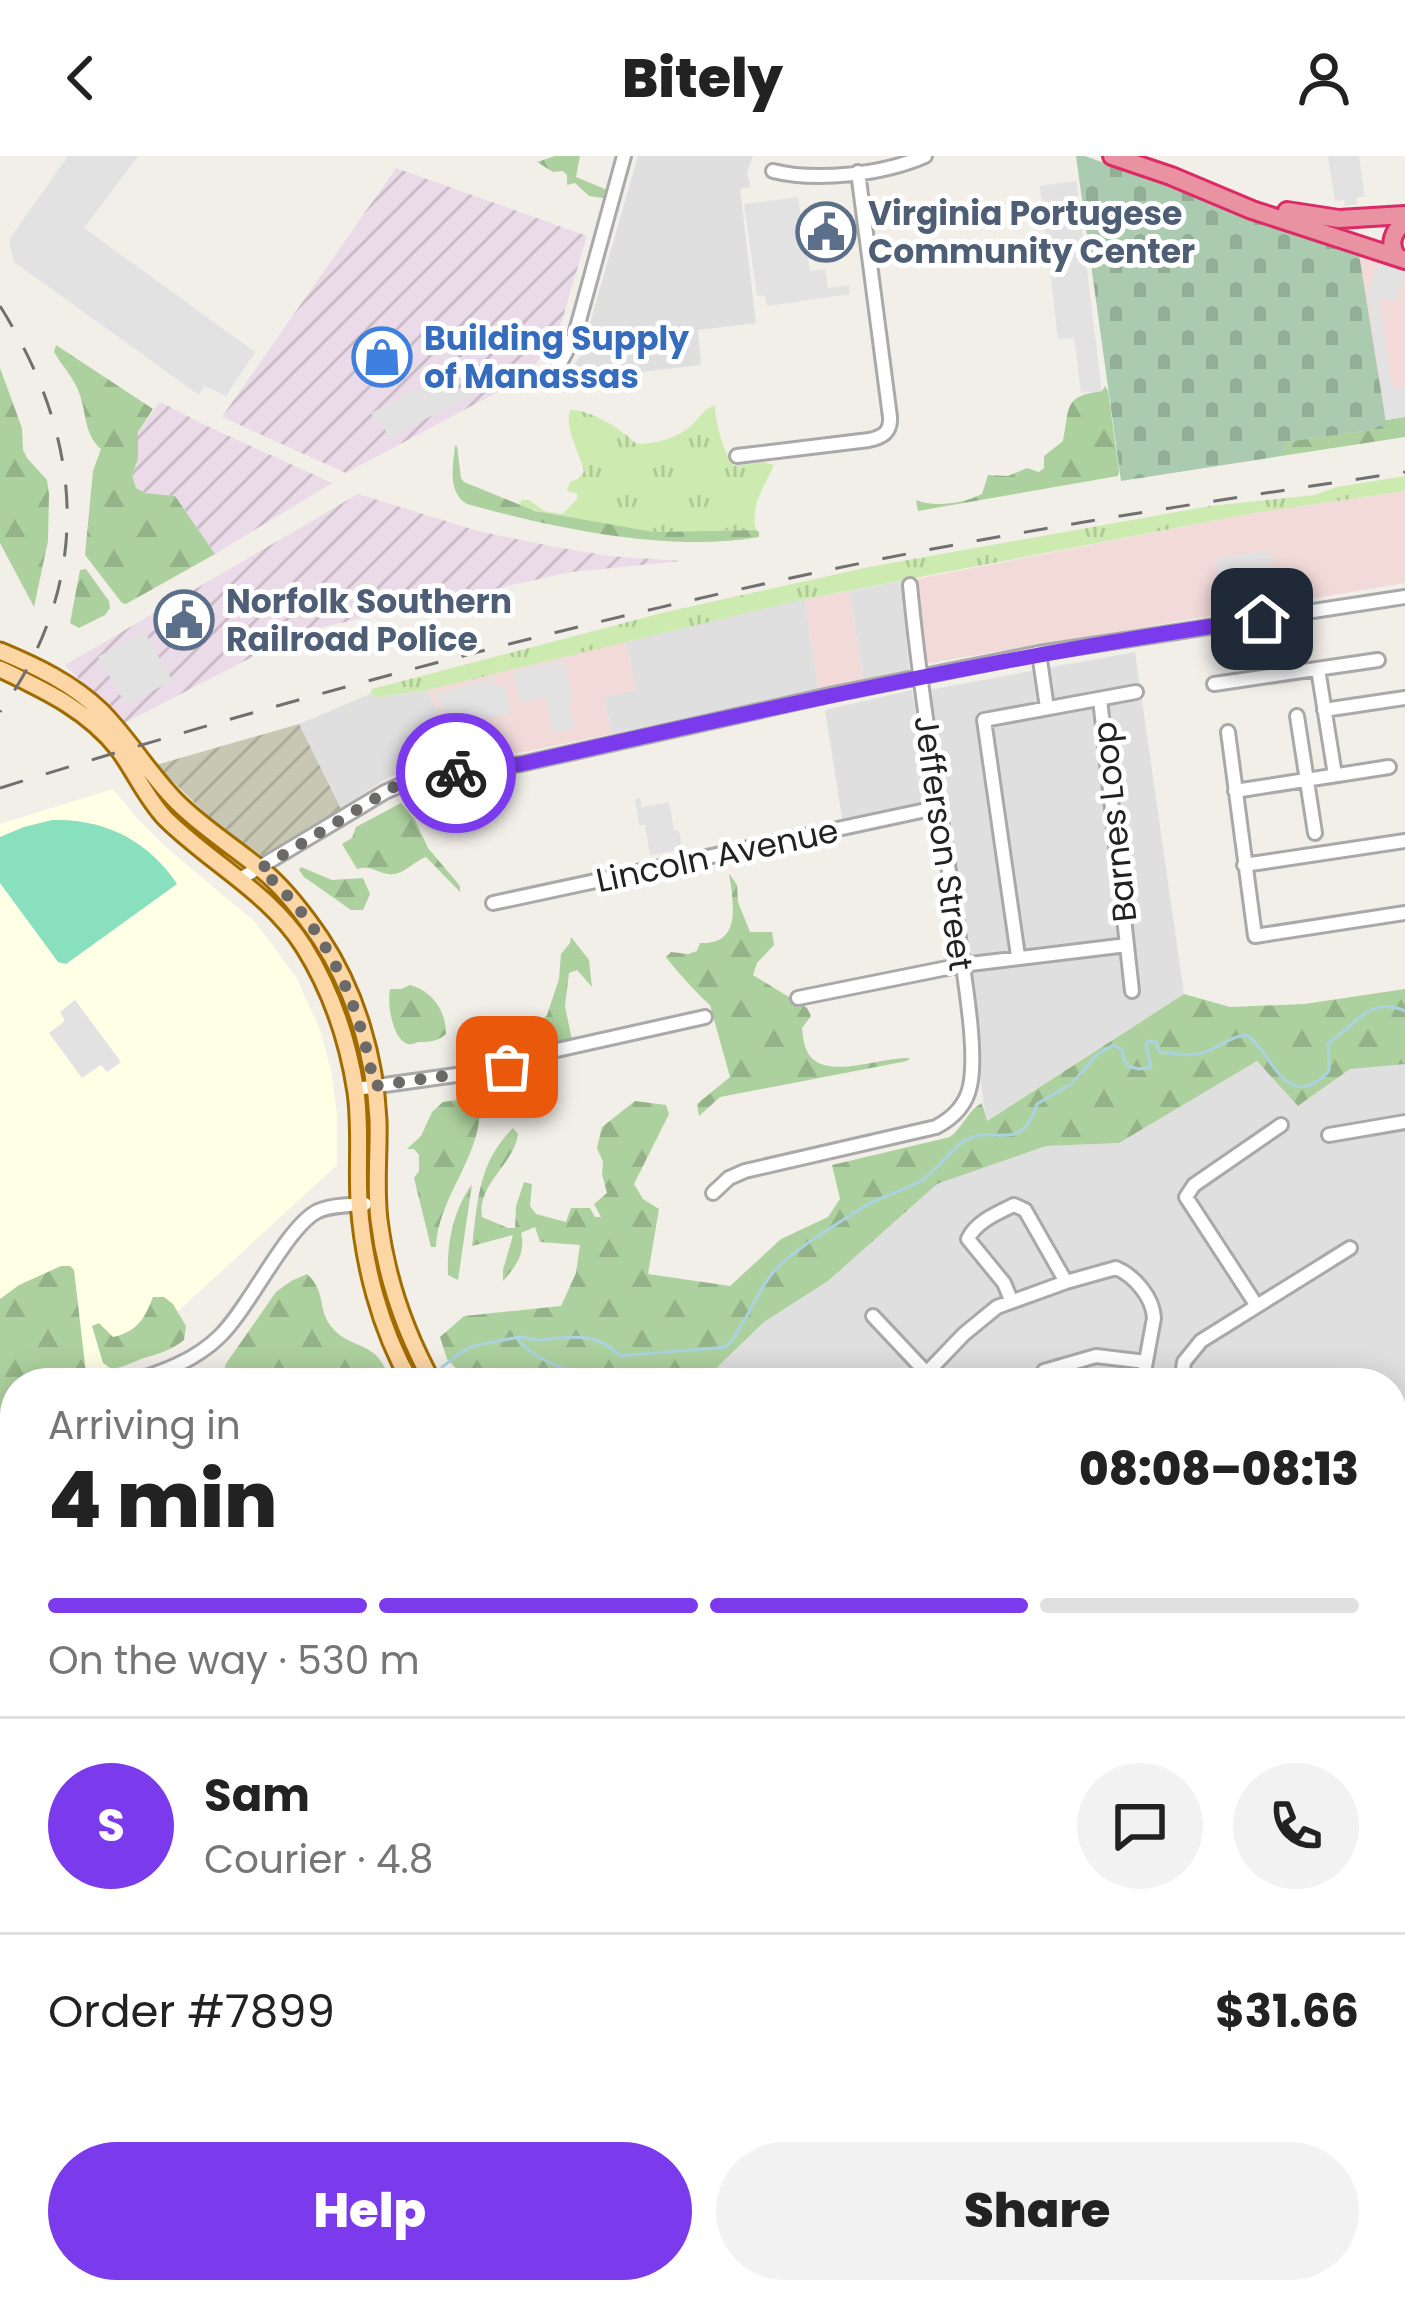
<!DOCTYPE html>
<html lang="en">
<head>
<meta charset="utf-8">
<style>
  body { margin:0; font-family:Poppins,sans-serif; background:#f2f2f2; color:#222; height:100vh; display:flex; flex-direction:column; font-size:45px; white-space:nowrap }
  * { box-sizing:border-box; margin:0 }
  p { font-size:39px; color:#767676 }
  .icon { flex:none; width:66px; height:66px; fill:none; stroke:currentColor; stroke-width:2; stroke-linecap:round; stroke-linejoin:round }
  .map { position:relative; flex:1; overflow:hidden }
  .side { position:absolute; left:0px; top:1212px; width:1407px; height:936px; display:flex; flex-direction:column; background:#fff; border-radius:48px 48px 0 0; box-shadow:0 6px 30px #0003 }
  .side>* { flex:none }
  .pin { position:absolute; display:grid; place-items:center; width:102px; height:102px; color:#fff; margin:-51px; border-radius:24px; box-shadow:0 6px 18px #0006 }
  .courier { position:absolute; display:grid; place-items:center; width:120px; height:120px; margin:-60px; border:9px solid #7c3aed; border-radius:50%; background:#fff; color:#222; box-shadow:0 3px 15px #0007 }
  .headline em { font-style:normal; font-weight:800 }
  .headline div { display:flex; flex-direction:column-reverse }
  .headline { display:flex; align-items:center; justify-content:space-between; height:204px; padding:0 48px }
  h1 { font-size:78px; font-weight:800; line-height:90px }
  .bar { display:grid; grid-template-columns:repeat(4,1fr); gap:18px 12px; align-content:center; height:144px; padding:0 48px }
  .bar i { height:15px; border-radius:9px; background:#e0e0e0 }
  .bar .on { background:#7c3aed }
  .bar p { grid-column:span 4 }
  .line { display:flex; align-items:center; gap:30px; padding:0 48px; border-top:3px solid #e0e0e0 }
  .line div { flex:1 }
  .round { display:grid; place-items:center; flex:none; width:126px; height:126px; border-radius:63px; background:#f2f2f2 }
  .primary-button { display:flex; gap:24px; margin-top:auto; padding:24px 48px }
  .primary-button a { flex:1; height:138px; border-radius:72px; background:#7c3aed; color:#fff; font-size:48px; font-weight:800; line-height:138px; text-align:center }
  .primary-button a+a { background:#f2f2f2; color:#222 }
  header { display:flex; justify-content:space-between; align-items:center; height:156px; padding:0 48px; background:#fff; font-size:54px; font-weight:800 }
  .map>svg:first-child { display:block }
  .residential { fill:#e0dfdf }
  .commercial { fill:#f2dad9 }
  .industrial { fill:url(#industrial-furrows) }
  .education { fill:#ffffe5 }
  .construction { fill:url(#construction-furrows) }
  .grass { fill:url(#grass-tufts) }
  .forest { fill:url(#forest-firs) }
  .cemetery { fill:url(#cemetery-stones) }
  .pitch { fill:#88e0be }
  .parking { fill:#e2e2e2 }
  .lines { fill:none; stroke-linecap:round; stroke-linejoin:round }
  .stream { stroke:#aad3df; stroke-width:3 }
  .minor-casing { stroke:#a9a9a9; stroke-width:18 }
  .major-casing { stroke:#a06b00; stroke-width:21 }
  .highway-casing { stroke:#dc2a67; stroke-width:22 }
  .minor { stroke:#fff; stroke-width:12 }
  .major { stroke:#fcd6a4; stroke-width:15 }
  .highway { stroke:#e892a2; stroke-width:16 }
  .rail { stroke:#707070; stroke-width:3; stroke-dasharray:24 24; stroke-linecap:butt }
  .done { stroke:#6b6a68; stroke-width:12; stroke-dasharray:0 21.6 }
  .route { stroke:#7c3aed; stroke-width:15 }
  .labels { text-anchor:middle; stroke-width:10; stroke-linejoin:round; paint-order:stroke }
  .service-label { font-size:33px; font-weight:bold; fill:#4e5e75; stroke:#fff; text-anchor:start }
  .shop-label { font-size:33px; font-weight:bold; fill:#366cbe; stroke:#fff; text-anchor:start }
  .street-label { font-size:33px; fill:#222; stroke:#fff }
</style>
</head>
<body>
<header><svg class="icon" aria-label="back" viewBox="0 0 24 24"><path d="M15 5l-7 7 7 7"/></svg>Bitely<svg class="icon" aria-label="person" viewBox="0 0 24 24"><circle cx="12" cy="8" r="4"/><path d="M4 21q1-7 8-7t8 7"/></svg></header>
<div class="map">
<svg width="1405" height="2148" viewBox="0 0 1405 2148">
  <defs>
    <pattern id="industrial-furrows" width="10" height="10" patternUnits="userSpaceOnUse" patternTransform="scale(3)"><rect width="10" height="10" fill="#ebdbe8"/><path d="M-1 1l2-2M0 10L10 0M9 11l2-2" fill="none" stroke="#c9bcc7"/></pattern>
    <pattern id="construction-furrows" width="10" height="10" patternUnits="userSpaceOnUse" patternTransform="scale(3)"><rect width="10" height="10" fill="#c7c7b4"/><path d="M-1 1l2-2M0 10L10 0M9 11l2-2" fill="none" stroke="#abab9a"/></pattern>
    <pattern id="grass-tufts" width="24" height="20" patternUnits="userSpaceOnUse" patternTransform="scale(3)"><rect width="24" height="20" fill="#cdebb0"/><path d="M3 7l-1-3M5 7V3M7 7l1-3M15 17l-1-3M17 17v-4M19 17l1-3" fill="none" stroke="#b0c997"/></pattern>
    <pattern id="forest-firs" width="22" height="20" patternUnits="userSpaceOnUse" patternTransform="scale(3)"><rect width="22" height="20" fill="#add19e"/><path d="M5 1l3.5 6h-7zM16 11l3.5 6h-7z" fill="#95b388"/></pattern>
    <pattern id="cemetery-stones" width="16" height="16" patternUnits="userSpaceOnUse" patternTransform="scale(3)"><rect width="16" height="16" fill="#aacbaf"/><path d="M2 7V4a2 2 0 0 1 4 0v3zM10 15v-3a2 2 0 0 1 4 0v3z" fill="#92ae96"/></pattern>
  </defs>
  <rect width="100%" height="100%" fill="#f2efe9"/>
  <path class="residential" d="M 638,0 L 753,0 L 747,17 L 751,31 L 740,33 L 756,167 L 698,174 L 701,209 L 563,225 L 580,200 L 584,188 Z
    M 902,425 L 909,514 L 863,523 L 849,435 Z
    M 805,443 L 818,533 L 612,578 L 604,541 L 636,534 L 625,485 Z
    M 1135,496 L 1184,838 L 986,965 L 928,534 Z
    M 427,534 L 463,604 L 414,612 L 387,622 L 341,653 L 299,568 L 370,538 L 378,541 Z
    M 912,534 L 929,645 L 923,652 L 843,668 L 825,554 Z
    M 1405,890 L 1405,2068 L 1392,2063 L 1392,1227 L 701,1227 L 764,1166 L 828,1125 L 937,1028 L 1046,990 L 1119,987 L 1258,904 L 1298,950 L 1350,913 Z
    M 0,1671 L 15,1686 L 15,2133 L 651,2133 L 692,2148 L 0,2148 Z
    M 722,2133 L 880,2133 L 873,2148 L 727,2148 Z"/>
  <path class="commercial" d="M 1359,98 L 1405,114 L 1405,261 L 1386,264 Z
    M 1405,335 L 1405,427 L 924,508 L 917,423 L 1254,357 Z
    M 849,435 L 863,523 L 818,533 L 805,443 Z
    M 625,485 L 636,534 L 604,541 L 612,578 L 478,605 L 463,604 L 427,534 Z"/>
  <path class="industrial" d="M 396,12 L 587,80 L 560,171 L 551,189 L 533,212 L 509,230 L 346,317 L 222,261 Z
    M 160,246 L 209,271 L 332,327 L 215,398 L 175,340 L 145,337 L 136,332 L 132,319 L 138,303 L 138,276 Z
    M 358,338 L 478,375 L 550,390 L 609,400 L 682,405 L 571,416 L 327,470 L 279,487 L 123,568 L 65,509 Z"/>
  <path class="education" d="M 113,633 L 136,661 L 169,694 L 255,766 L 296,821 L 321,876 L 332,919 L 337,958 L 337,1009 L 127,1202 L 70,1227 L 15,1227 L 0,1222 L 0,668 Z"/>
  <path class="construction" d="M 299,568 L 341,653 L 262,700 L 211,663 L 156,609 Z"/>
  <path class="grass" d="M 715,249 C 714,264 725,300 734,310 L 763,306 L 774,309 C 764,332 750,349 756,374 L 654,376 L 561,361 L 518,350 L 522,344 L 529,344 L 544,355 L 563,358 L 577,343 L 578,338 L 567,335 L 570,326 L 578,323 L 584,316 C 580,296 564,274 570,254 C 591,253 622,274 637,288 C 656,288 679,282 693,268 C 702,260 702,254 715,249 Z
    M 1405,320 L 1405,335 L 1254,357 L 805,443 L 427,534 L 378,541 L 370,538 L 372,533 L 666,456 L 869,411 L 1210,350 L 1314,339 L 1337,331 Z"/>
  <path class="forest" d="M 555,0 L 580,0 L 576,21 L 612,36 L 609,43 L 589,40 L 575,27 L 567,29 L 567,19 L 563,15 L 553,16 L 537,6 Z
    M 56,189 L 153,253 L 138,276 L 138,303 L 132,319 L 136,332 L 145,337 L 175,340 L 215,398 L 126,448 L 122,447 L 85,399 L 93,315 L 101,293 C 84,278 87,260 80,239 C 75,223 62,210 54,196 Z
    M 0,212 L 22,272 L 23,294 L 27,302 L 47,324 L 49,338 L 48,385 L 34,451 L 0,387 Z
    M 1105,230 L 1108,235 L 1119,315 L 1118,320 L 918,355 L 916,344 C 934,352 965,347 982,338 L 988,319 L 1008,320 L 1027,312 L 1039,316 L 1044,312 L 1044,300 L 1063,285 C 1070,253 1062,240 1102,235 Z
    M 1405,261 L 1405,281 L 1281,300 L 1284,286 L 1386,272 L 1386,264 Z
    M 455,290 L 457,290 L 461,322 L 464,326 L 535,355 L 654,376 L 756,374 L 759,376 L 759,381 C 669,397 554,372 467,348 C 447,336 453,311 455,290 Z
    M 86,413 L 109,445 L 110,452 L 105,459 L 79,472 L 70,467 L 80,414 Z
    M 401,647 L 415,664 L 428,692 L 460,730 L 460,736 L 426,701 C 414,705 402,721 388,718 C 374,716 372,709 357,713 L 342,688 L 352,682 L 356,671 Z
    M 301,711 L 332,724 L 363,722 L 370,738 L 363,754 L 351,754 L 304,721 L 299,714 Z
    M 729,717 L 737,729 L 738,746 L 750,776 L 772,776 L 774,789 L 757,807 L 753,819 L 807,852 L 811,860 L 802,872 C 803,879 803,886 806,893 C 820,928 880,900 910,902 L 907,905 L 720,941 L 699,960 L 697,948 L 730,921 L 710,849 C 703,844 670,808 666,801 L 671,796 L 688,798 L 697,795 L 700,787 C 743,789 733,746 729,717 Z
    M 571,781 L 589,804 L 592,831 L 577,814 L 569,817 L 565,850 L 572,884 L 527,894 L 521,893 L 515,878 L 516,873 L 540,866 L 547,859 L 559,823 L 561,798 L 570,787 Z
    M 410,829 C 432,835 446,854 446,878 C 436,886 430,886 418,886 C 415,887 411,889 408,888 C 392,884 387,846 390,833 L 401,833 Z
    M 1405,833 L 1405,908 L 1350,913 L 1298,950 L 1257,905 L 1119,987 L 1046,990 L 937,1028 L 828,1125 L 764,1166 L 701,1227 L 470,1227 L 447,1203 L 440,1181 L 464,1160 L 561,1150 L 576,1117 L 580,1089 L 540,1086 L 535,1071 L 521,1077 C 526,1097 516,1110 503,1125 L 503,1114 L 513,1079 L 472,1090 C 478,1044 478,1007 513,972 L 518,978 C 514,1009 477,1027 482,1061 L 508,1072 L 515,1072 L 516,1050 L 524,1026 L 532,1028 L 530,1050 L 536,1058 L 566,1066 L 571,1052 L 590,1052 L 595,1061 L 601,1061 L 594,1048 L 607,1037 L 602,1018 L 603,1006 L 597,992 L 602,971 L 635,945 L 666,949 L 669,958 L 634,1028 L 643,1043 L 659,1053 L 648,1118 L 730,1130 L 781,1083 L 828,1061 L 840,1043 L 832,1009 L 950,981 C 963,971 968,954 982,947 L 987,965 L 1184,838 L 1230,851 L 1304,848 Z
    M 479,941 C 487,996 438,1038 436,1091 L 431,1091 L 414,1022 L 419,1015 L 419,999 L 414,993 L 407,993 L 421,980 L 432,956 L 443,946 Z
    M 472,1028 L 458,1124 L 448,1119 C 447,1086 453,1055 472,1028 Z
    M 61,1110 L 70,1110 L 74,1114 L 86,1217 L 78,1227 L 15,1227 L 15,1253 L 0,1259 L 0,1143 L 19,1129 Z
    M 307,1118 C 326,1135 318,1153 330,1169 C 351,1197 377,1180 391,1227 L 224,1227 L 225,1209 L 276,1136 L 291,1125 Z
    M 153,1141 L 164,1141 L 173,1148 L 186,1170 L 184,1184 C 170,1195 160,1197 144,1202 C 132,1206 125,1211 112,1213 L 103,1207 L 92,1170 L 99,1167 L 113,1181 C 137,1176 145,1162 153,1141 Z
    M 15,1290 L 15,1363 L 14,1363 L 0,1361 L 0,1297 Z
    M 15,1404 L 15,1478 L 0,1486 L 0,1416 Z
    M 15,1488 L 15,1686 L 0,1671 L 0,1496 Z"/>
  <path class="cemetery" d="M 1076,0 L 1085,0 L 1359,98 L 1387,272 L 1285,286 L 1281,300 L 1121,325 Z"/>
  <path class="pitch" d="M 52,664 C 104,662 149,685 177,728 L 66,808 L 58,806 L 0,727 L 0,681 L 24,671 Z"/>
  <path class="parking" d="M 68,0 L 138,0 L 84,72 L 255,196 L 226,240 L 204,230 L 199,239 L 14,106 L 9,84 Z
    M 1328,0 L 1359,0 L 1365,40 L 1356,42 L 1357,48 L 1345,50 L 1344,44 L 1335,45 Z
    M 1076,25 L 1102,235 L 1081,237 L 1074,182 L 1058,183 L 1040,30 Z
    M 798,41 L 810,115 L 825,113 L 828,132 L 849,129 L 850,138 L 767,150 L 765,139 L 757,140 L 744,48 Z
    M 1378,106 L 1405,115 L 1395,146 L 1379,141 L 1392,233 L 1405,231 L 1405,261 L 1386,264 L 1368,136 Z
    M 446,218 L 456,236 L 465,232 L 470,240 L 389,282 L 380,264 L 376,265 L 371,257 Z
    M 1271,394 L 1277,440 L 1223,448 L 1216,402 Z
    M 144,475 L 172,524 L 127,550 L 98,501 Z
    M 564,504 L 573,544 L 569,546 L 574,572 L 553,577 L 546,541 L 520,546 L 513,515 Z
    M 493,522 L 495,531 L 505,529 L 511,557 L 474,564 L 481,599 L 465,602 L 435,538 Z
    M 640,642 L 642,651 L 669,646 L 674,674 L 679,674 L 682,693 L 650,699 L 645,669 L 639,669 L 635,643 Z
    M 75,844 L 121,906 L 107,916 L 101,909 L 82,922 L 49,877 L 65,865 L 60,856 Z
    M 1165,2133 L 1259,2133 L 1267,2138 L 1264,2146 L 1256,2142 L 1252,2148 L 1167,2145 L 1136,2148 L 1136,2142 L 1164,2137 Z"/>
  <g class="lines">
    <path class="stream" d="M 516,1181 C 536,1209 574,1213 603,1227
      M 442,1211 C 452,1204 461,1194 474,1190 C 478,1189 518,1181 521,1181 C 527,1181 533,1185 540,1184 C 570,1181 597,1175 620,1200 L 726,1191 C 749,1166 756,1131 782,1107 C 805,1086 839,1067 865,1050 C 883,1039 906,1035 924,1023 C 938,1012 949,995 964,985 C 993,966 1020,1001 1037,948 L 1071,928 L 1097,899 L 1113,889 L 1121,893 L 1127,910 L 1139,913 L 1151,911 L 1146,889 L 1149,885 L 1156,886 L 1160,896 C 1176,898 1194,902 1210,894 C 1224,888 1232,880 1247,879 C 1272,896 1286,960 1329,915 L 1328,887 C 1354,872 1369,838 1405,855
      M 346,1227 L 383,1215
      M 0,1517 L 15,1512
      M 0,1535 L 15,1551"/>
    <defs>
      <path id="minor" d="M 773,15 C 817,26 884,18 925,0
        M 558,211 L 575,179 L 624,0
        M 737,300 L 869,284 C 883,281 891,276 890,261 L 858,16
        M 1039,497 L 1047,552
        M 1318,513 L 1335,619
        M 1214,528 L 1378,504
        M 1100,543 L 1132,835
        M 1324,554 L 1405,542
        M 1297,560 L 1315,677
        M 1228,576 L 1255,780 L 1405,757
        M 1235,635 L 1389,611
        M 1244,709 L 1405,685
        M 240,723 L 385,636 L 419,621 L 521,608 L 834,538 L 1039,497 L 1405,441
        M 493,747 L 940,651
        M 1018,800 L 984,564 L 1136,536
        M 798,842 L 962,809 L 1127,789
        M 356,933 L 499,913 L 548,896 L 705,861
        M 1329,979 L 1405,966
        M 713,1037 L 729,1022 L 745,1015 L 936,971 C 953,962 966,950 970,930 C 978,893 963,815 958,775 C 941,660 921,545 910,429
        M 1011,1144 L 1004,1127 L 968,1083 C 976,1066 997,1057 1014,1049 L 1025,1054 L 1066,1126
        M 1257,1150 L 1186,1041 L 1194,1029 L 1281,969
        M 873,1160 L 936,1227
        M 1044,1215 L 1096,1200 L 1146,1206
        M 129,1227 C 162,1216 195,1205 220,1180 C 250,1151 287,1070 318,1055 C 332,1049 349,1049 365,1048
        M 917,1227 L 964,1178 L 997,1151 L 1066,1126 L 1116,1112 C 1135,1120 1153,1142 1154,1162 L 1142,1227
        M 1181,1227 L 1184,1206 L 1201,1185 L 1350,1092
        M 0,1272 L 15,1267
        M 1392,1350 L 1405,1345
        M 1392,1481 L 1405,1476
        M 1392,1688 L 1405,1693
        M 1392,1792 L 1405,1796
        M 1392,1827 L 1405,1831
        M 1392,1985 L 1405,1961
        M 0,1998 L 15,1998
        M 1392,2041 L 1405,2047
        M 35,2133 L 40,2148
        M 211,2133 L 223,2148
        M 474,2133 L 504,2148
        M 889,2148 L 897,2133"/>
      <path id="major" d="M 0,495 C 36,510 72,527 101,555 C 129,583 149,618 177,646 C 205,674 239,694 269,720 C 289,738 306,761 321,783 C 356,836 375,901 378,964 C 379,997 375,1030 379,1064 C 386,1122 405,1176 433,1227
        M 0,513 C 44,534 88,554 119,594 C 135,616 146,642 165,662 C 210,707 269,736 304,791 C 332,836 348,884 356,936 C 361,972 357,1008 359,1045 C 363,1107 380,1173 411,1227
        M 1392,2098 L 1405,2104
        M 1392,2121 L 1405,2126"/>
      <path id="highway" d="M 1112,0 L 1171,20 L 1252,54 L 1405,104
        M 1287,55 L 1339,63 L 1405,59
        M 1397,101 C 1388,88 1393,75 1405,66"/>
    </defs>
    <use href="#minor" class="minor-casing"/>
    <use href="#major" class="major-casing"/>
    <use href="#highway" class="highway-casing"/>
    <use href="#minor" class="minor"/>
    <use href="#major" class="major"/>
    <use href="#highway" class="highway"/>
    <path class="rail" d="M 0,150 C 84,284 95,423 0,556
      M 0,632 C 292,541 587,463 886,402 C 1058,368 1232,342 1405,316"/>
  </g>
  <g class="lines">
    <path class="done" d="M 456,617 L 419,621 L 394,631 L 260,713 C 326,770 360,846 374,930 L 507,911"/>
    <path class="route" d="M 456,617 L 521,608 C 767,552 1012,498 1262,463"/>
  </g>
  <defs>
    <symbol id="civic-ring" viewBox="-11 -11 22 22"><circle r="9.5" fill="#fff" stroke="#5c6f8a" stroke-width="1.5"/><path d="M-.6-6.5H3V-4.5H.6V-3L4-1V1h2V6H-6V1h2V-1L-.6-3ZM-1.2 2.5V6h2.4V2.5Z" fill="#5c6f8a"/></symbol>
    <symbol id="shop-ring" viewBox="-11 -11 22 22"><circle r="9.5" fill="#fff" stroke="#3f7fe0" stroke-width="1.5"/><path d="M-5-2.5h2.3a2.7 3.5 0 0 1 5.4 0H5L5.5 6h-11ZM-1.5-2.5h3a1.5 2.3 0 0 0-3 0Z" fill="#3f7fe0"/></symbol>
  </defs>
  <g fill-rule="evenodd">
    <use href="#civic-ring" x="793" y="43" width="66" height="66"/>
    <use href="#shop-ring" x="349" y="168" width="66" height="66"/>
    <use href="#civic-ring" x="151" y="431" width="66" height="66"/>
  </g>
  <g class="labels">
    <g class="service-label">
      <text x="868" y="69">Virginia Portugese<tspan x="868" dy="38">Community Center</tspan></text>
      <text x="226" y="457">Norfolk Southern<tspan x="226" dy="38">Railroad Police</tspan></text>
    </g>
    <g class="shop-label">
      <text x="424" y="194">Building Supply<tspan x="424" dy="38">of Manassas</tspan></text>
    </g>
    <g class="street-label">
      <text transform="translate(1114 666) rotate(-96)" y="12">Barnes Loop</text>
      <text transform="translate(944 687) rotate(82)" y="12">Jefferson Street</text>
      <text transform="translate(717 699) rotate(-12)" y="12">Lincoln Avenue</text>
    </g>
  </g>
</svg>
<div class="pin" style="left:507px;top:911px;background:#ea580c"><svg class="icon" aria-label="bag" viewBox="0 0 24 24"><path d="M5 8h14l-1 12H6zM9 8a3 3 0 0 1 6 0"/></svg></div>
<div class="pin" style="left:1262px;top:463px;background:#1f2937"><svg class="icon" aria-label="home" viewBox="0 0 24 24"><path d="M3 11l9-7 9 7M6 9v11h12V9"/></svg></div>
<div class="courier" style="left:456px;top:617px"><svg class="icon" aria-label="bike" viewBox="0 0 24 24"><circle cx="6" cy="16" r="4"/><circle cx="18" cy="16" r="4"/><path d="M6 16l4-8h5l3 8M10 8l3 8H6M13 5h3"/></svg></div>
<section class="side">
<div class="headline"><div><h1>4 min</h1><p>Arriving in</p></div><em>08:08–08:13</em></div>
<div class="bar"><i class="on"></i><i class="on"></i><i class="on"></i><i></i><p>On the way · 530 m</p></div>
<div class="line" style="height:216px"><b class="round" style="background:#7c3aed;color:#fff">S</b><div><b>Sam</b><p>Courier · 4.8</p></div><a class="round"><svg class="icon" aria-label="chat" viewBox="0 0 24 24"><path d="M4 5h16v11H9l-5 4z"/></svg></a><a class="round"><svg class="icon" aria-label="phone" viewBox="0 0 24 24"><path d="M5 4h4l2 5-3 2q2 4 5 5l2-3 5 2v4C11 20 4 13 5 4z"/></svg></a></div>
<div class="line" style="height:156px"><div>Order #7899</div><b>$31.66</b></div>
<div class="primary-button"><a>Help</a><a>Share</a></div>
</section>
</div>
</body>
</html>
